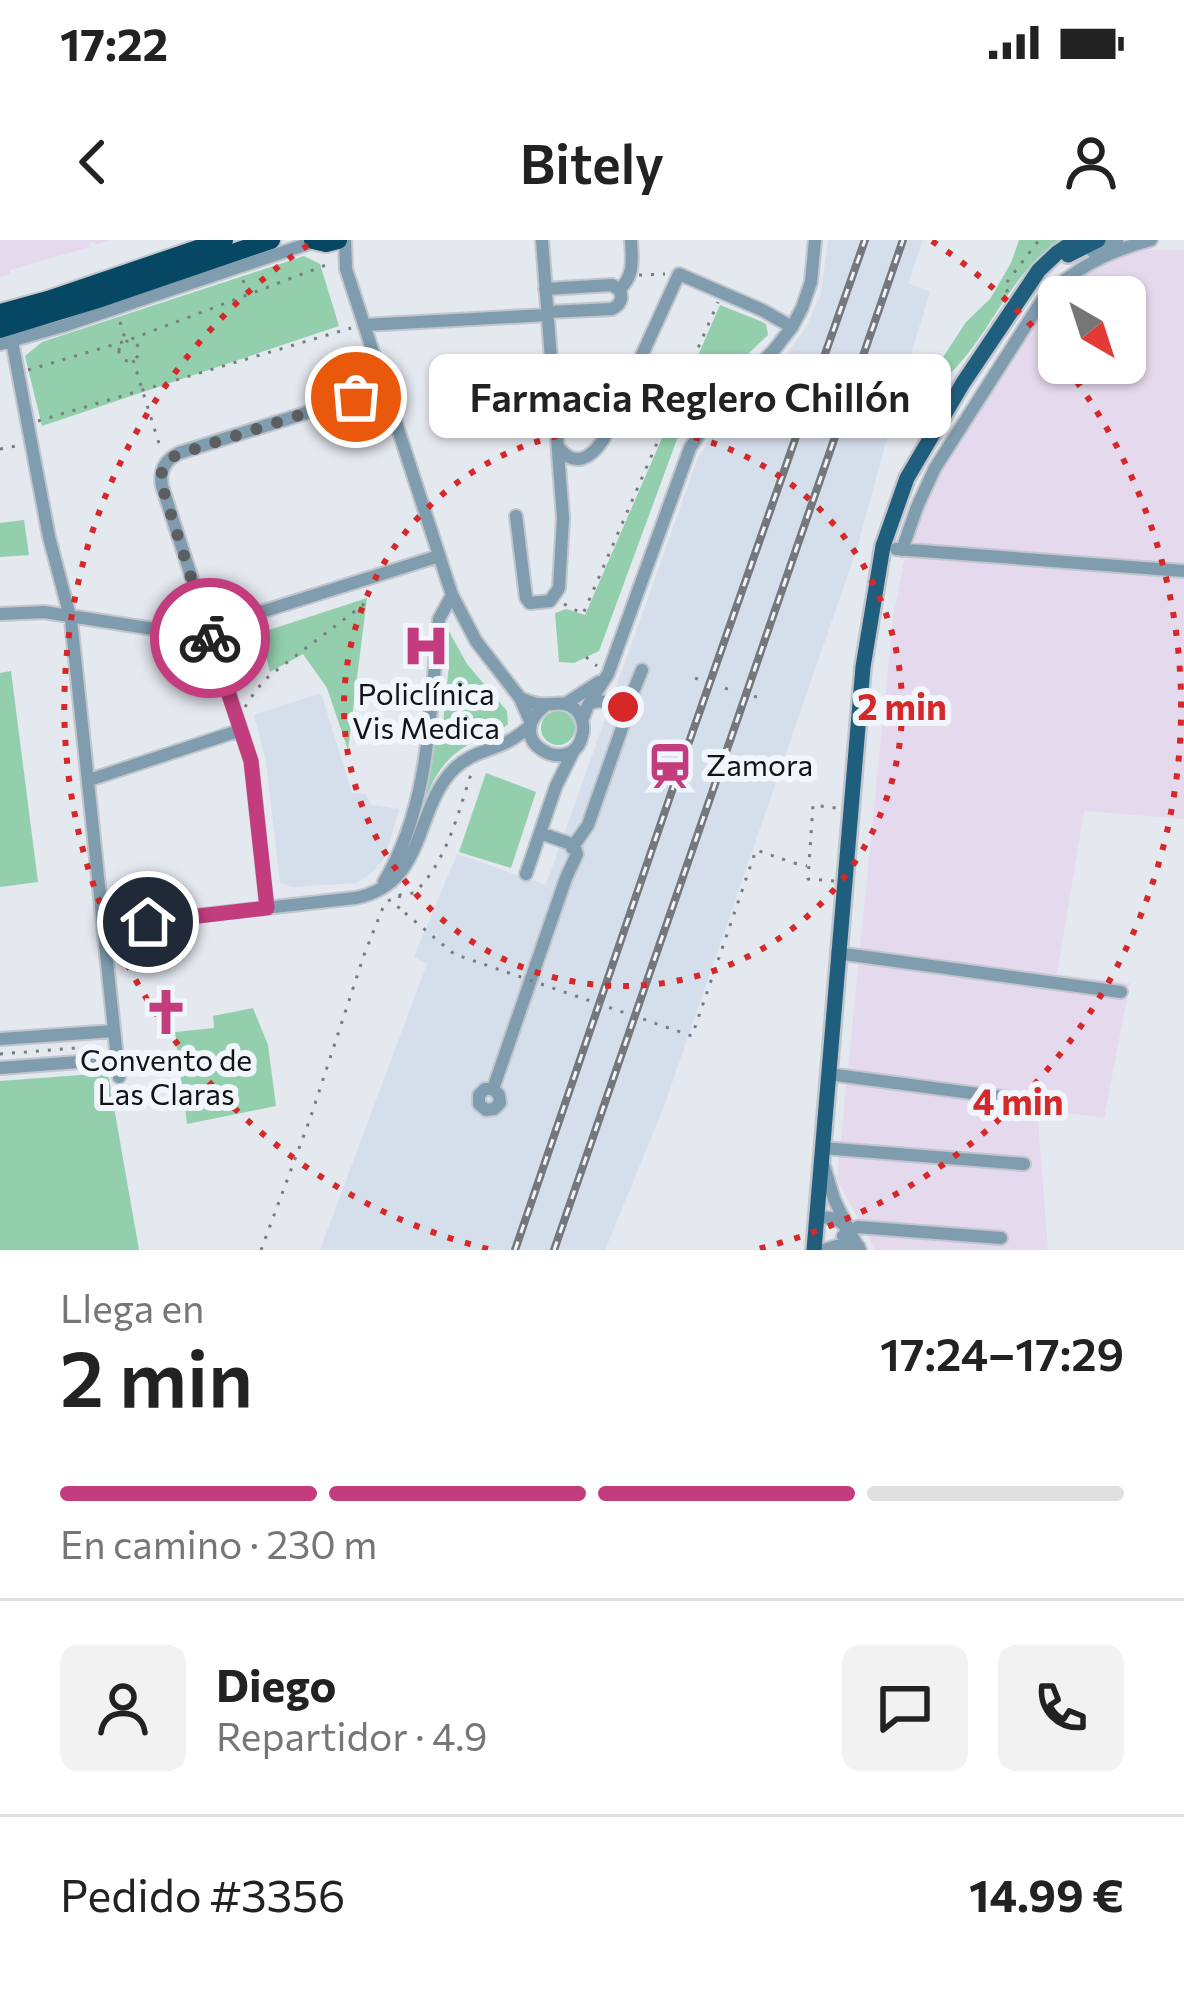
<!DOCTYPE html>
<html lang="es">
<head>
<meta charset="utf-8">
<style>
  body { margin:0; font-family:Commissioner,sans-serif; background:#f2f2f2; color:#222; height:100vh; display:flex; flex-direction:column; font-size:45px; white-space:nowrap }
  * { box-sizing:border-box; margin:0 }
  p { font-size:39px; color:#767676 }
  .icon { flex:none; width:66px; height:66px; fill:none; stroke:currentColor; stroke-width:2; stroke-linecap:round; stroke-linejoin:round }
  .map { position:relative; height:1010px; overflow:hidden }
  .drawer { display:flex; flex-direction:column; background:#fff; flex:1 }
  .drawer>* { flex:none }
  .needle { width:78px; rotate:141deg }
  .fabs { position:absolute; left:1038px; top:36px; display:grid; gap:24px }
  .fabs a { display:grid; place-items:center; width:108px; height:108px; border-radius:18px; background:#fff; box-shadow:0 3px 9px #0004; font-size:60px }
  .pin { position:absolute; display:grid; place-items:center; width:102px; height:102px; color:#fff; margin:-51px; border:6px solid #fff; border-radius:50%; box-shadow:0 3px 12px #0007 }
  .courier { position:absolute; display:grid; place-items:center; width:120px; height:120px; margin:-60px; border:9px solid #c33d7e; border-radius:50%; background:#fff; color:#222; box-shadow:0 3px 15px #0007 }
  .bubble { position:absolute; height:84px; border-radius:18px; background:#fff; box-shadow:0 3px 9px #0004; font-size:39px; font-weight:600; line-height:84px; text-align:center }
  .head em { font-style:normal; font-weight:600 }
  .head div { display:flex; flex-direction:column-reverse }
  .head { display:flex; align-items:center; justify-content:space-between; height:204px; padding:0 60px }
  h1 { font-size:78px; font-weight:600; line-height:90px }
  .bar { display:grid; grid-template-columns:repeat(4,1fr); gap:18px 12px; align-content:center; height:144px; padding:0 60px }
  .bar i { height:15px; border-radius:9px; background:#e0e0e0 }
  .bar .on { background:#c33d7e }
  .bar p { grid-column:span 4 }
  .line { display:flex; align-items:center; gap:30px; padding:0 60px; border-top:3px solid #e0e0e0 }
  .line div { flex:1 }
  .round { display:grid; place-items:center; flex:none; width:126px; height:126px; border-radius:18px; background:#f2f2f2 }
  .status { display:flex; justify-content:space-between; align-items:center; height:84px; padding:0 60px; background:#fff; direction:ltr }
  .status svg { height:33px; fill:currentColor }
  header { display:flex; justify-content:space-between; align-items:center; height:156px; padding:0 60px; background:#fff; font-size:54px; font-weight:600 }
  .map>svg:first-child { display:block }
  .industrial { fill:#e5d9ed; fill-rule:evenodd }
  .built { fill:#d5deeb }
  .green { fill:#93cfad }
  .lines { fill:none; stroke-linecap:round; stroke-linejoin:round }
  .minor-casing { stroke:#c2c6cc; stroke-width:16 }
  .major-casing { stroke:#c2c6cc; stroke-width:20 }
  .highway-casing { stroke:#c2c6cc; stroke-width:22 }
  .path { stroke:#797c80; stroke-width:3; stroke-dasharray:3 9; stroke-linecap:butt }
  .minor { stroke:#7f9daf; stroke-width:12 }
  .major { stroke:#205e7e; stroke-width:15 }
  .highway { stroke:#064763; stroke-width:18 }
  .rail-casing { stroke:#74777b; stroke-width:8 }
  .rail { stroke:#f1f6fd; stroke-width:3; stroke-dasharray:9; stroke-linecap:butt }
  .path-bridge { stroke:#797c80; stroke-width:3; stroke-dasharray:3 9; stroke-linecap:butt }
  .done { stroke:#5c5e62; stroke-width:12; stroke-dasharray:0 21.6 }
  .route { stroke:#c33d7e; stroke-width:15 }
  .ring { fill:none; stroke:#d62828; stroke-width:6; stroke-dasharray:6 12 }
  .labels { text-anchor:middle; stroke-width:12; stroke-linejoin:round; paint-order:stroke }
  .poi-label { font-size:30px; fill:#121416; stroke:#f1f6fd }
  .centre { fill:#d62828; stroke:#f1f6fd; stroke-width:6 }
  .ring-label { font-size:36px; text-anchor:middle; font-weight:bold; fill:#d62828; stroke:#f1f6fd; stroke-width:12; stroke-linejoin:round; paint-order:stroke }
</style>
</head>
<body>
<div class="status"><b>17:22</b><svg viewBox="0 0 49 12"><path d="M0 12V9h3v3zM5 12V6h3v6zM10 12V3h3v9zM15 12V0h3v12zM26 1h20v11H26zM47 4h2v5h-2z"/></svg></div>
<header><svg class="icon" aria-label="back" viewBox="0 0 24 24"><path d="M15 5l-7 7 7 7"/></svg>Bitely<svg class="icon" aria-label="person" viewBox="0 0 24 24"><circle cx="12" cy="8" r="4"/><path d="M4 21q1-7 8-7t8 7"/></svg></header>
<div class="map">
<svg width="1184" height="1010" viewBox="0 0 1184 1010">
  <rect width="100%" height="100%" fill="#e4e8ef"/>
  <path class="industrial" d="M 0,0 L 110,0 L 95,5 L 93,2 L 89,3 L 90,7 L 10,30 L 10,34 L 0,37 Z
    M 1137,10 L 1184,10 L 1184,579 L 1084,571 L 1057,734 L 1130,743 L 1104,878 L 1037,869 L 1048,1010 L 875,1010 L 837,939 L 893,378 L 904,322 L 920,275 L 936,240 L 1040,73 L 1062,48 L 1084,31 L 1115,14 ZM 1059,57 L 1125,57 L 1125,123 L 1059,123 Z"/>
  <path class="built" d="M 828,0 L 923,0 L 908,43 L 930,52 L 903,140 L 857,308 L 663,869 L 605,1010 L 320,1010 L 427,724 L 414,717 L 457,614 L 546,645 L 697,220 L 717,186 L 786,115 L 807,86 L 821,53 Z
    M 321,453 L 352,553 L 366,554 L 371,565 L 399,569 L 385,618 L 368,636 L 356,643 L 293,647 L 280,643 L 266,521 L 254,475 Z"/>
  <path class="green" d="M 1019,0 L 1062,0 C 1006,33 989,104 939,143 L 940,122 L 966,82 L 990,59 L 1011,23 Z
    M 304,16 L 320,24 L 339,86 L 42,186 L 25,116 L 42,102 Z
    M 720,65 L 760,81 L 766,84 L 768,95 L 713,147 L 680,191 L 599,411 L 574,423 L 559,422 L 555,373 L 566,369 L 585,375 Z
    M 24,280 L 29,315 L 0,317 L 0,283 Z
    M 367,358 L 348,510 L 327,448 L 303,414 L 270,432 L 260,393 Z
    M 446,386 L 467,424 L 507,471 L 508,484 C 497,494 487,496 474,502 C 440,518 430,545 418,578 L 431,504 L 441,504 L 449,425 L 443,419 Z
    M 11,431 L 38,642 L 0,647 L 0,433 Z
    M541 488a17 17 0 1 1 34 0a17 17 0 1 1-34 0Z
    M 486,533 L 536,552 L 511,628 L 459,612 Z
    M 253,768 L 268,805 L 276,866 L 187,884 L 175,792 L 214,788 L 213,776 Z
    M 108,833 L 139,1010 L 0,1010 L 0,841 Z"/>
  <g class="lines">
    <defs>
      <path id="minor" d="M 345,0 L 346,29 L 452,355 L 476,401 L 520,458 L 531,483
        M 1093,12 L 1117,0
        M 545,49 L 612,45 L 619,50 C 624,58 620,65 612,69 L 547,72
        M 619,50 C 635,35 632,20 631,0
        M 364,85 L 547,75
        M 12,101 L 49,297 L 71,380 L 119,837
        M 0,104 L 66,85 L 316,1
        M 559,208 C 575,228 591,218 603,200 L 679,34 L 762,70 L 792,87
        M 516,276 L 526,358 L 530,363 L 550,361 L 559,348 L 563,278 L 542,0
        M 896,309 L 1184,331
        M 902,310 L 917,267 L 935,228 L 1041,62 C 1071,29 1108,11 1151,0
        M 0,374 L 44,372 L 167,391 L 207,389 L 439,316
        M 520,458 C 526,460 531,463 538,464 C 551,466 564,459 575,469 C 582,475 585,487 582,496 C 572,539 498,501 546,465
        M 565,464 L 599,442
        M 589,464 C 600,458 617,463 624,474
        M 582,481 L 588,465 L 608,434 L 690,208 L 715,171 L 774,110 L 792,87 L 802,68 L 811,42 L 815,0
        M 89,540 L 241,490
        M 540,593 L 574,605
        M 572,608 L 588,585 L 623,485 L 624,474 L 642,430
        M 526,634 L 556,546 L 573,512
        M 384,642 C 431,564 430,467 439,379 L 452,355
        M 267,668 L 251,521 L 162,246 C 159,231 165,220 179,213 L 385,148
        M 104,686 L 355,658 C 428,644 413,568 455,528 C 471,513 489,511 507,502 C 515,498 523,492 530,486
        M 837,713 L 1121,752
        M 0,799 L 114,791
        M 0,828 L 117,819
        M 828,834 L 1054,864
        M 493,849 L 499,855 L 500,863 L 494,869 L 486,870 L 479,864 L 479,855 L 485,849 L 493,849 L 566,638 L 577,614 L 574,605
        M 822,908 L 1024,924
        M 824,926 L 834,959 L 847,986
        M 816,979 C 842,972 849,991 860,1010
        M 843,996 L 850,990 L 858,987 L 1001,998
        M 824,1010 L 843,1004 L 859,1007"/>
      <path id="major" d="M 1068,15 L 1098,0
        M 814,1010 L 863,427 L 883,306 L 907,238 L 963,143 L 1039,30 L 1057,13 L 1076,0"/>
      <path id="highway" d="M 313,0 L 326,3 L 338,0
        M 0,73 L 48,60 L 224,0
        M 0,89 L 95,60 L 271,0"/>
    </defs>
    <use href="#minor" class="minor-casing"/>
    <use href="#major" class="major-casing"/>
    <use href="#highway" class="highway-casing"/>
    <path class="path" d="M 639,35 L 665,34
      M 243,40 L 248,54
      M 1008,52 L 1004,46 L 1039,0
      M 120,82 L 126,102
      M119 111a10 10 0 1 1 20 0a10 10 0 1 1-20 0Z
      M 133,120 L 161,210
      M 28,130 L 126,101 L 326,25
      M 38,181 L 351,88
      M 0,209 L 22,205
      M 564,364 L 583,374 L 718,62
      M 586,417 L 597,426
      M 696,440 L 699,432
      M 726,450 L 729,441
      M 755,458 L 758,450
      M 245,467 L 256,450 L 269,436 L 363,365 L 367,354
      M 794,623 L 807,626
      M 834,641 L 808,639 L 813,565 L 836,568
      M 400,655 L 397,666 L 405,673
      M 388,661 L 400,655 L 414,653 C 447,622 458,573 472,531
      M 0,814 L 102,806
      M 261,1010 L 310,879 L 364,715 L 386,660"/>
    <use href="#minor" class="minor"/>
    <use href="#major" class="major"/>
    <use href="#highway" class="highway"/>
    <defs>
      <path id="rail" d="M 515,1010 L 675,542 L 865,0
        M 554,1010 L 903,0"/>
    </defs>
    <use href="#rail" class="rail-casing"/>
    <use href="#rail" class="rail"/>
    <path class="path-bridge" d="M 405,673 L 454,714 L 692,796 L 756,610 L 794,623"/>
  </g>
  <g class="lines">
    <path class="done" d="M 210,398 L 162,246 C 159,231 164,220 179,214 L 356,157"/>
    <path class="route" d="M 148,682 L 267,668 L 251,521 L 210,398"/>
  </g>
  <g class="ring">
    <circle cx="623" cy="467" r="279"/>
    <path d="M488 1009A559 559 0 0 1 314 1M932 1A559 559 0 0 1 1057 115M1066 127A559 559 0 0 1 758 1009"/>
  </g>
  <defs>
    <symbol id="hospital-bare" viewBox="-9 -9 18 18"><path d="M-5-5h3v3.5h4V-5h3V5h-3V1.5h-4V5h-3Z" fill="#c33d7e" stroke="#f1f6fd" stroke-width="2.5" paint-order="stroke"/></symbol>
    <symbol id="station-bare" viewBox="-9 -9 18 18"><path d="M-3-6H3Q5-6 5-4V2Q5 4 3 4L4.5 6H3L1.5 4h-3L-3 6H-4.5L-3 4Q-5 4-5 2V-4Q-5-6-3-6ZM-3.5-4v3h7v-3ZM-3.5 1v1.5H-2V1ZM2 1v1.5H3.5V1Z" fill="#c33d7e" stroke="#f1f6fd" stroke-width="2.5" paint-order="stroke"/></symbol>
    <symbol id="church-bare" viewBox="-9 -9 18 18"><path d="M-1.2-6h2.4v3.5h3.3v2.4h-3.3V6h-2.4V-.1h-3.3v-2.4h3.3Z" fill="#c33d7e" stroke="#f1f6fd" stroke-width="2.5" paint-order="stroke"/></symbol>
  </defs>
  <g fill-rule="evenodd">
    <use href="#hospital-bare" x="393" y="373" width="66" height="66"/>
    <use href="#station-bare" x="637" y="493" width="66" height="66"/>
    <use href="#church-bare" x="133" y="739" width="66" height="66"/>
  </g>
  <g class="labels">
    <g class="poi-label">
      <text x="426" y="465">Policlínica<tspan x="426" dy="34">Vis Medica</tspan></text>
      <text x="706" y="536" text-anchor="start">Zamora</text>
      <text x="166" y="831">Convento de<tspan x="166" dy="34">Las Claras</tspan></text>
    </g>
  </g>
  <circle cx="623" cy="467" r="18" class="centre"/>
  <g class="ring-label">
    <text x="902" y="480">2 min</text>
    <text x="1018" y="875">4 min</text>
  </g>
</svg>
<div class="fabs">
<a><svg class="needle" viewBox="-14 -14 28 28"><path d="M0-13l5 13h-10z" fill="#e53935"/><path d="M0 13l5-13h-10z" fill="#767676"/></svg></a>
</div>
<div class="pin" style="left:356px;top:157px;background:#ea580c"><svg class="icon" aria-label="bag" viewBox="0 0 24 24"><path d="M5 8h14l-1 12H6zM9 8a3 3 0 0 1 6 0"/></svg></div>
<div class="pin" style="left:148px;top:682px;background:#1f2937"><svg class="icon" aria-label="home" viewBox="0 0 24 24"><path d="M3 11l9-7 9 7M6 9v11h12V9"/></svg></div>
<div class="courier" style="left:210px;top:398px"><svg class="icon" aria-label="bike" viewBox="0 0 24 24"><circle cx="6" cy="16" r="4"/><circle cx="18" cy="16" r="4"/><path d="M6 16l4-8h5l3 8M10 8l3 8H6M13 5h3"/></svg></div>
<div class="bubble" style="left:429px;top:114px;width:522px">Farmacia Reglero Chillón</div>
</div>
<section class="drawer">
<div class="head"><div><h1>2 min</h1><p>Llega en</p></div><em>17:24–17:29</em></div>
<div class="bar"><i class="on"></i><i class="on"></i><i class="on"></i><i></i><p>En camino · 230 m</p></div>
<div class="line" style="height:216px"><a class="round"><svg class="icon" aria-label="person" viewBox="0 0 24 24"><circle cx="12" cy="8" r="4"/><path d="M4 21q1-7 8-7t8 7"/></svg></a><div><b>Diego</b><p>Repartidor · 4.9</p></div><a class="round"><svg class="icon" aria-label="chat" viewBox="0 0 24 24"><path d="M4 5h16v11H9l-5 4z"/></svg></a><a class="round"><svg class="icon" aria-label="phone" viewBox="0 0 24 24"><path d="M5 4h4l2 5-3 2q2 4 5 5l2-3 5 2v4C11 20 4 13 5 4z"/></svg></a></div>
<div class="line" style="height:156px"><div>Pedido #3356</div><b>14.99 €</b></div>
</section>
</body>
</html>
